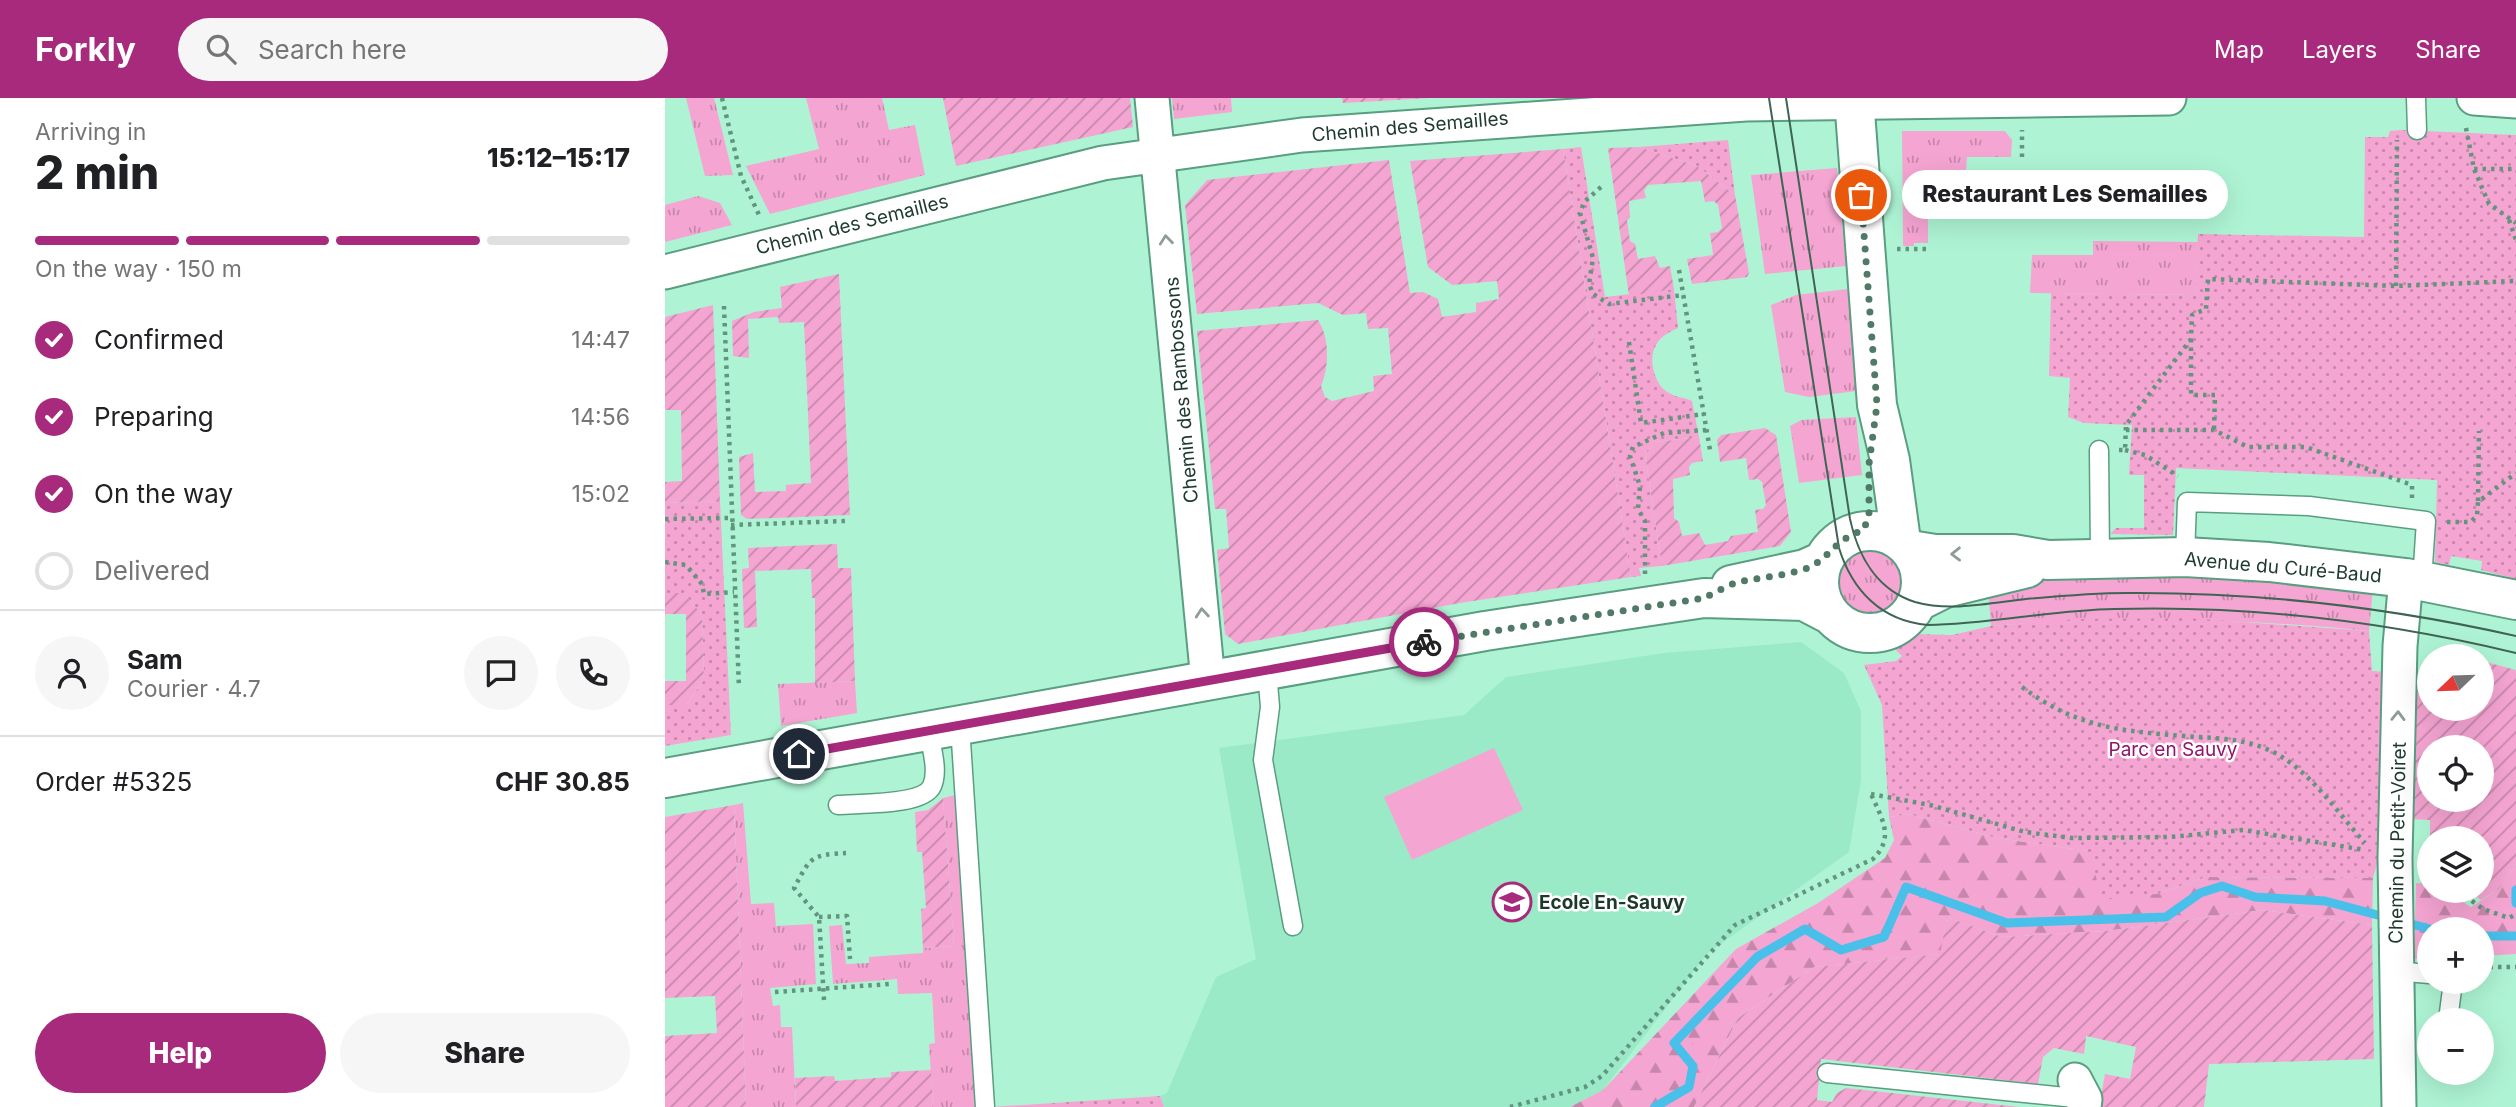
<!DOCTYPE html>
<html lang="en">
<head>
<meta charset="utf-8">
<style>
  body { margin:0; font-family:Inter,sans-serif; background:#f6f6f6; color:#202124; height:100vh; display:flex; flex-direction:column; font-size:26px; white-space:nowrap }
  * { box-sizing:border-box; margin:0 }
  p { font-size:23px; color:#757577 }
  .icon { flex:none; width:38px; height:38px; fill:none; stroke:currentColor; stroke-width:2; stroke-linecap:round; stroke-linejoin:round }
  .map { position:relative; flex:1; overflow:hidden }
  .side { display:flex; flex-direction:column; background:#fff; width:665px }
  .side>* { flex:none }
  .needle { width:46px; rotate:247deg }
  .fabs { position:absolute; left:1752px; top:546px; display:grid; gap:14px }
  .fabs a { display:grid; place-items:center; width:77px; height:77px; border-radius:50%; background:#fff; box-shadow:0 7px 28px #0002; font-size:35px }
  .pin { position:absolute; display:grid; place-items:center; width:60px; height:60px; color:#fff; margin:-30px; border:4px solid #fff; border-radius:50%; box-shadow:0 2px 7px #0007 }
  .courier { position:absolute; display:grid; place-items:center; width:70px; height:70px; margin:-35px; border:5px solid #a72a7c; border-radius:50%; background:#fff; color:#222; box-shadow:0 2px 9px #0007 }
  .bubble { position:absolute; height:49px; border-radius:24px; background:#fff; box-shadow:0 7px 28px #0002; font-size:23px; font-weight:800; line-height:49px; text-align:center }
  .headline em { font-style:normal; font-weight:800 }
  .headline div { display:flex; flex-direction:column-reverse }
  .headline { display:flex; align-items:center; justify-content:space-between; height:119px; padding:0 35px }
  h1 { font-size:46px; font-weight:800; line-height:52px }
  .bar { display:grid; grid-template-columns:repeat(4,1fr); gap:10px 7px; align-content:center; height:84px; padding:0 35px }
  .bar i { height:9px; border-radius:5px; background:#e0e0e0 }
  .bar .current { background:#a72a7c }
  .bar p { grid-column:span 4 }
  .line { display:flex; align-items:center; gap:18px; padding:0 35px; border-top:2px solid #e0e0e0 }
  .line div { flex:1 }
  .round { display:grid; place-items:center; flex:none; width:74px; height:74px; border-radius:37px; background:#f6f6f6 }
  ol { padding:0 35px; list-style:none }
  li { display:flex; align-items:center; gap:21px; height:77px }
  li p { margin-inline-start:auto }
  li .icon { padding:7px; border-radius:50%; background:#a72a7c; color:#fff; stroke-width:4 }
  li:last-child { color:#757577 }
  li i { width:38px; height:38px; border:4px solid #e0e0e0; border-radius:50% }
  .primary-button { display:flex; gap:14px; margin-top:auto; padding:14px 35px }
  .primary-button a { flex:1; height:80px; border-radius:42px; background:#a72a7c; color:#fff; font-size:28px; font-weight:800; line-height:80px; text-align:center }
  .primary-button a+a { background:#f6f6f6; color:#202124 }
  header { display:flex; align-items:center; gap:42px; box-sizing:border-box; height:98px; padding:0 35px; background:#a72a7c; color:#fff }
  header strong { font-size:33px }
  nav { display:flex; gap:38px; margin-inline-start:auto; font-size:24px }
  .search { width:490px; height:63px; background:#f6f6f6; display:flex; align-items:center; gap:18px; box-sizing:border-box; padding:0 24px; border-radius:38px; color:#757577; font-size:26px }
  main { display:flex; flex:1; min-height:0 }
  .map>svg:first-child { display:block }
  .built { fill:#9beac7 }
  .grass { fill:url(#grass-tufts) }
  .forest { fill:url(#forest-firs) }
  .park { fill:url(#park-dots) }
  .garden { fill:url(#garden-furrows); fill-rule:evenodd }
  .pitch { fill:#f5a5d2 }
  .lines { fill:none; stroke-linecap:round; stroke-linejoin:round }
  .stream { stroke:#48c0e9; stroke-width:9 }
  .service-casing { stroke:#5a9e81; stroke-width:21 }
  .minor-casing { stroke:#5a9e81; stroke-width:37 }
  .tertiary-casing { stroke:#5a9e81; stroke-width:42 }
  .path { stroke:#63947e; stroke-width:4.5; stroke-dasharray:3.5 5; stroke-linecap:butt }
  .service { stroke:#fff; stroke-width:18 }
  .minor { stroke:#fff; stroke-width:33 }
  .tertiary { stroke:#fff; stroke-width:38 }
  .tram { stroke:#3f6454; stroke-width:2 }
  .oneway { stroke:#8e9c96 }
  .done { stroke:#507a67; stroke-width:7; stroke-dasharray:0 12.6 }
  .route { stroke:#a72a7c; stroke-width:9 }
  .labels { text-anchor:middle; stroke-width:5; stroke-linejoin:round; paint-order:stroke }
  .street-label { font-size:19px; fill:#1d392d; stroke:#fff }
  .park-label { font-size:19px; fill:#94136c; stroke:#fff }
  .poi-label { font-size:19px; font-weight:bold; fill:#1d392d; stroke:#fff; text-anchor:start }
</style>
</head>
<body>
<header>
<strong>Forkly</strong>
<div class="search"><svg class="icon" aria-label="search" viewBox="0 0 24 24"><circle cx="10" cy="10" r="6"/><path d="M15 15l6 6"/></svg>Search here</div>
<nav><a>Map</a><a>Layers</a><a>Share</a></nav>
</header>
<main>
<section class="side">
<div class="headline"><div><h1>2 min</h1><p>Arriving in</p></div><em>15:12–15:17</em></div>
<div class="bar"><i class="current"></i><i class="current"></i><i class="current"></i><i></i><p>On the way · 150 m</p></div>
<ol>
<li><svg class="icon" aria-label="check" viewBox="0 0 24 24"><path d="M5 12l5 5 9-10"/></svg>Confirmed<p>14:47</p></li>
<li><svg class="icon" aria-label="check" viewBox="0 0 24 24"><path d="M5 12l5 5 9-10"/></svg>Preparing<p>14:56</p></li>
<li><svg class="icon" aria-label="check" viewBox="0 0 24 24"><path d="M5 12l5 5 9-10"/></svg>On the way<p>15:02</p></li>
<li><i></i>Delivered</li>
</ol>
<div class="line" style="height:126px"><a class="round"><svg class="icon" aria-label="person" viewBox="0 0 24 24"><circle cx="12" cy="8" r="4"/><path d="M4 21q1-7 8-7t8 7"/></svg></a><div><b>Sam</b><p>Courier · 4.7</p></div><a class="round"><svg class="icon" aria-label="chat" viewBox="0 0 24 24"><path d="M4 5h16v11H9l-5 4z"/></svg></a><a class="round"><svg class="icon" aria-label="phone" viewBox="0 0 24 24"><path d="M5 4h4l2 5-3 2q2 4 5 5l2-3 5 2v4C11 20 4 13 5 4z"/></svg></a></div>
<div class="line" style="height:91px"><div>Order #5325</div><b>CHF 30.85</b></div>
<div class="primary-button"><a>Help</a><a>Share</a></div>
</section>
<div class="map">
<svg width="1851" height="1009" viewBox="0 0 1851 1009">
  <defs>
    <pattern id="grass-tufts" width="24" height="20" patternUnits="userSpaceOnUse" patternTransform="scale(1.75)"><rect width="24" height="20" fill="#f5a5d2"/><path d="M3 7l-1-3M5 7V3M7 7l1-3M15 17l-1-3M17 17v-4M19 17l1-3" fill="none" stroke="#c687ab"/></pattern>
    <pattern id="forest-firs" width="22" height="20" patternUnits="userSpaceOnUse" patternTransform="scale(1.75)"><rect width="22" height="20" fill="#f5a5d2"/><path d="M5 1l3.5 6h-7zM16 11l3.5 6h-7z" fill="#c687ab"/></pattern>
    <pattern id="park-dots" width="8" height="8" patternUnits="userSpaceOnUse" patternTransform="scale(1.75)"><rect width="8" height="8" fill="#f5a5d2"/><path d="M2 2h.1M6 6h.1" fill="none" stroke="#c687ab" stroke-width="1.8" stroke-linecap="round"/></pattern>
    <pattern id="garden-furrows" width="10" height="10" patternUnits="userSpaceOnUse" patternTransform="scale(1.75)"><rect width="10" height="10" fill="#f5a5d2"/><path d="M-1 1l2-2M0 10L10 0M9 11l2-2" fill="none" stroke="#c687ab"/></pattern>
  </defs>
  <rect width="100%" height="100%" fill="#aef4d4"/>
  <path class="built" d="M 1136,544 L 1179,575 L 1196,613 L 1196,682 L 1184,754 L 1043,855 L 938,992 L 905,1009 L 499,1009 L 495,998 L 502,995 L 551,879 L 591,861 L 554,650 L 799,617 L 841,579 L 999,555 Z"/>
  <path class="grass" d="M 21,0 L 49,0 L 68,77 L 40,78 Z
    M 141,0 L 217,0 L 224,32 L 250,27 L 260,77 L 105,116 L 81,68 L 154,51 Z
    M 507,0 L 566,0 L 567,14 L 509,21 Z
    M 1237,33 L 1340,33 L 1347,42 L 1346,59 L 1302,59 L 1301,75 L 1263,75 L 1263,145 L 1249,145 L 1249,148 L 1238,148 Z
    M 1172,70 L 1181,168 L 1100,176 L 1086,77 Z
    M 33,98 L 55,105 L 67,127 L 0,144 L 0,107 Z
    M 1428,143 L 1533,144 L 1530,197 L 1365,195 L 1367,157 L 1428,157 Z
    M 1183,191 L 1191,293 L 1144,299 L 1120,294 L 1106,207 L 1131,197 Z
    M 1191,319 L 1197,377 L 1134,385 L 1125,328 L 1136,322 Z
    M1172 483a33 33 0 1 1 66 0a33 33 0 1 1-66 0Z
    M 1485,474 L 1708,491 L 1704,533 C 1578,520 1452,518 1326,528 L 1323,489 L 1417,477 Z
    M 190,583 L 192,615 L 116,628 L 113,586 Z
    M 290,697 L 310,1009 L 268,1009 L 264,946 L 270,945 L 267,895 L 233,896 L 232,881 L 168,886 L 164,828 L 177,827 L 181,866 L 204,865 L 204,859 L 258,855 L 258,850 L 289,848 L 278,700 Z
    M 78,705 L 86,806 L 109,805 L 111,828 L 148,826 L 151,886 L 105,890 L 108,908 L 115,907 L 116,929 L 127,929 L 131,1009 L 81,1009 L 69,707 Z"/>
  <path class="forest" d="M 1244,716 L 1332,740 L 1423,753 L 1491,796 L 1541,779 L 1708,780 L 1707,827 L 1598,812 L 1441,833 L 1337,839 L 1282,819 L 1276,856 L 1149,869 L 1073,920 L 1029,1009 L 905,1009 L 938,992 L 1071,851 L 1153,805 L 1220,760 L 1229,742 L 1224,719 Z
    M 1851,766 L 1851,856 L 1817,858 L 1816,831 L 1764,831 L 1764,860 L 1749,861 L 1751,785 L 1764,786 L 1764,793 L 1781,793 L 1806,809 L 1834,791 Z"/>
  <path class="park" d="M 1737,32 L 1851,37 L 1851,481 L 1816,472 L 1817,463 L 1786,458 L 1784,467 L 1770,464 L 1772,382 L 1511,370 L 1508,437 L 1445,436 L 1451,430 L 1479,430 L 1479,377 L 1464,377 L 1467,327 L 1419,325 L 1403,319 L 1405,280 L 1384,278 L 1386,195 L 1530,197 L 1533,136 L 1699,139 L 1700,39 L 1723,39 L 1725,33 Z
    M 1063,42 L 1070,97 L 1032,68 L 974,49 Z
    M 916,49 L 940,199 L 1009,191 L 1013,230 C 1004,234 996,238 991,247 C 982,261 990,290 1006,296 C 1013,300 1019,299 1027,303 L 1034,339 L 991,344 L 980,357 L 997,468 L 974,470 L 976,478 L 966,479 L 898,51 Z
    M 55,403 L 66,637 L 0,648 L 0,607 L 21,607 L 39,582 L 37,517 L 19,495 L 0,495 L 0,405 Z
    M 1523,520 L 1704,533 L 1707,573 L 1725,574 L 1719,742 L 1708,780 L 1541,779 L 1491,796 L 1438,802 L 1423,753 L 1332,740 L 1244,716 L 1224,719 L 1217,607 L 1199,567 L 1231,563 L 1237,558 L 1228,549 L 1250,536 L 1287,537 L 1326,528 L 1412,521 Z
    M 495,998 L 499,1009 L 327,1009 Z"/>
  <path class="garden" d="M 278,0 L 465,0 L 468,29 L 291,68 Z
    M 677,0 L 765,0 L 678,5 Z
    M 974,49 L 1032,68 L 1070,97 L 1084,175 L 1082,179 L 1027,186 L 1022,161 L 1048,157 L 1045,135 L 1053,134 L 1057,130 L 1053,107 L 1049,103 L 1040,104 L 1036,83 L 983,87 L 979,92 L 981,100 L 964,103 L 965,119 L 962,122 L 965,143 L 970,146 L 973,161 L 990,158 L 995,170 L 1005,168 L 1009,191 L 964,198 L 943,50 Z
    M 898,51 L 966,479 L 795,505 L 573,546 L 560,536 L 552,452 L 564,450 L 561,411 L 550,411 L 532,233 L 653,222 C 665,240 664,269 656,288 L 660,299 L 667,303 L 709,293 L 708,278 L 727,276 L 723,230 L 703,231 L 701,215 L 678,217 L 653,205 L 532,216 L 520,107 L 542,82 L 724,62 L 745,195 L 758,194 L 773,201 L 777,219 L 811,214 L 811,205 L 834,201 L 832,183 L 787,187 L 763,169 L 745,63 Z
    M 174,176 L 185,417 L 82,421 L 76,417 L 74,359 L 88,355 L 90,394 L 121,393 L 121,387 L 146,385 L 139,224 L 114,225 L 113,219 L 83,221 L 84,260 L 68,258 L 67,223 L 89,214 L 117,210 L 115,189 Z
    M 48,207 L 55,403 L 0,405 L 0,384 L 17,383 L 16,312 L 0,312 L 0,219 Z
    M 1100,330 L 1111,337 L 1126,434 L 1115,448 L 997,468 L 980,357 L 991,344 L 1034,339 L 1038,363 L 1027,365 L 1024,369 L 1025,377 L 1008,381 L 1009,420 L 1014,424 L 1017,438 L 1034,435 L 1040,447 L 1063,443 L 1066,438 L 1093,434 L 1090,412 L 1098,411 L 1101,407 L 1097,384 L 1093,381 L 1084,382 L 1081,360 L 1055,364 L 1052,342 L 1056,337 Z
    M 172,446 L 173,470 L 186,470 L 190,583 L 150,585 L 150,500 L 147,500 L 146,471 L 90,473 L 92,529 L 79,530 L 77,471 L 84,470 L 83,450 Z
    M 0,495 L 19,495 L 37,517 L 39,582 L 21,607 L 0,607 L 0,583 L 21,583 L 21,516 L 1,516 L 0,519 Z
    M 1764,562 L 1764,611 L 1816,611 L 1817,563 L 1851,572 L 1851,766 L 1834,791 L 1816,802 L 1804,793 L 1816,793 L 1816,740 L 1765,740 L 1765,722 L 1744,721 L 1749,575 L 1762,575 ZM 1764,649 L 1816,649 L 1816,702 L 1764,702 Z
    M 278,700 L 289,848 L 258,850 L 256,811 L 261,810 L 257,754 L 252,754 L 250,714 L 263,712 Z
    M 69,707 L 81,1009 L 0,1009 L 0,938 L 52,935 L 50,898 L 0,900 L 0,719 Z
    M 1598,812 L 1707,827 L 1709,961 L 1544,966 L 1539,1009 L 1434,1009 L 1440,976 L 1465,981 L 1471,949 L 1421,938 L 1419,956 L 1389,950 L 1378,959 L 1373,986 L 1156,961 L 1152,1002 L 1167,1004 L 1172,995 L 1181,990 L 1354,1009 L 1029,1009 L 1073,920 L 1149,869 L 1275,856 L 1282,819 L 1337,839 L 1441,833 Z
    M 266,972 L 268,1009 L 131,1009 L 130,980 L 169,978 L 170,983 L 226,979 L 226,974 Z"/>
  <path class="pitch" d="M 829,650 L 858,712 L 747,762 L 719,699 Z"/>
  <g class="lines">
    <path class="stream" d="M 1851,792 L 1851,805
      M 1816,838 L 1851,838
      M 990,1009 L 1024,989 L 1028,968 L 1009,945 L 1092,859 L 1140,831 L 1176,852 L 1219,839 L 1241,789 L 1342,825 L 1501,819 L 1535,795 L 1557,788 L 1590,799 L 1660,803 L 1765,831"/>
    <defs>
      <path id="service" d="M 1751,0 L 1752,32
        M 1434,352 L 1435,459
        M 1520,459 L 1522,404 L 1644,408 L 1761,423 L 1757,483
        M 602,573 L 605,609 L 598,662 L 628,828
        M 295,628 L 320,1009
        M 173,707 C 194,705 258,708 267,688 C 274,672 266,650 264,634
        M 1730,873 L 1764,876
        M 1783,922 L 1788,884
        M 1162,975 L 1420,1001"/>
      <path id="minor" d="M 487,0 L 543,583
        M 1809,0 L 1851,3
        M 0,174 L 438,65 L 637,37 L 1081,6 L 1504,0
        M 1410,982 L 1420,1001 L 1419,1009
        M 1734,1009 L 1730,760 L 1735,548 L 1741,480"/>
      <path id="tertiary" d="M 1189,0 L 1212,307 L 1225,362 L 1236,443
        M1154 484a51 51 0 1 1 102 0a51 51 0 1 1-102 0Z
        M 1245,452 L 1270,456 L 1348,456 L 1383,462 L 1520,459 L 1604,464 L 1741,480 L 1851,502
        M 1066,487 L 1140,471 L 1158,463
        M 1252,504 L 1280,490 L 1362,470
        M 0,680 L 820,533 L 1039,500 L 1139,503 L 1162,515"/>
    </defs>
    <use href="#service" class="service-casing"/>
    <use href="#minor" class="minor-casing"/>
    <use href="#tertiary" class="tertiary-casing"/>
    <path class="path" d="M 57,0 L 76,78 L 95,119
      M 1801,30 L 1809,71 L 1824,106 L 1851,125
      M 1357,59 L 1357,32
      M 1809,71 L 1851,71
      M 936,89 L 919,104 L 915,115 L 928,160 L 924,186 L 928,196 L 944,206 L 1019,197
      M 1844,122 L 1851,142
      M 1232,151 L 1263,151
      M 1014,172 L 1045,352
      M 1731,188 L 1732,42
      M 59,208 L 74,590
      M 1526,241 L 1526,297 L 1550,297 L 1549,332
      M 964,244 L 976,325 L 1039,316
      M 1461,332 L 1549,332 L 1583,349 L 1641,349 L 1747,387 L 1747,401
      M 1454,352 L 1460,352 L 1461,327 L 1526,241 L 1527,217 L 1541,211 L 1543,181 L 1731,188 L 1851,183
      M 1460,352 L 1480,357 L 1513,378
      M 1813,403 L 1814,333
      M 0,421 L 66,420
      M 1782,424 L 1805,424 L 1812,418 L 1813,404 L 1851,375
      M 66,427 L 180,423
      M 0,464 L 21,467 L 37,486 L 39,496 L 69,494
      M 980,476 L 980,423 L 973,411 L 975,388 L 965,358 L 968,349 L 999,335 L 1041,332
      M 1357,589 C 1411,629 1454,633 1519,638 C 1546,640 1574,640 1599,650 C 1641,666 1671,713 1700,745
      M 1206,696 L 1265,707 L 1360,734 L 1407,740 L 1505,739 L 1578,732 L 1700,752
      M 1793,793 L 1818,811 L 1844,820 L 1851,816
      M 154,819 L 182,818 L 185,861
      M 1816,869 L 1851,869
      M 110,894 L 225,886
      M 159,902 L 154,819 L 129,790 C 146,759 145,757 181,755
      M 845,1009 L 920,989 L 937,978 L 1070,827 L 1208,761 C 1230,739 1217,721 1206,696"/>
    <use href="#service" class="service"/>
    <use href="#minor" class="minor"/>
    <use href="#tertiary" class="tertiary"/>
    <path class="tram" d="M 1104,0 L 1174,450 C 1187,492 1216,523 1263,527 C 1325,526 1387,512 1449,511 C 1586,507 1718,523 1851,555
      M 1121,0 L 1185,421 C 1193,458 1212,492 1250,504 C 1285,514 1326,505 1361,501 C 1394,498 1428,495 1462,495 C 1594,494 1722,509 1851,538"/>
  </g>
  <defs><path id="oneway-chevron" d="M-2-3.5L2.5 0L-2 3.5" fill="none" stroke-width="1.6" stroke-linecap="round" stroke-linejoin="round" transform="scale(1.75)"/></defs>
  <g class="oneway">
    <use href="#oneway-chevron" transform="translate(501 142) rotate(-96)"/>
    <use href="#oneway-chevron" transform="translate(1291 456) rotate(179)"/>
    <use href="#oneway-chevron" transform="translate(537 515) rotate(-95)"/>
    <use href="#oneway-chevron" transform="translate(1733 618) rotate(-89)"/>
  </g>
  <g class="lines">
    <path class="done" d="M 759,544 L 1039,500 C 1050,495 1062,487 1074,484 C 1096,479 1119,478 1140,471 C 1165,462 1168,441 1199,432 L 1204,415 L 1204,366 L 1212,307 L 1196,97"/>
    <path class="route" d="M 134,656 L 759,544"/>
  </g>
  <defs>
    <symbol id="school-ring" viewBox="-11 -11 22 22"><circle r="9.5" fill="#fff" stroke="#a72a7c" stroke-width="1.5"/><path d="M0-5L7-2L0 1L-7-2ZM-4 1L0 2.5L4 1V4Q0 6-4 4Z" fill="#a72a7c"/></symbol>
  </defs>
  <g fill-rule="evenodd">
    <use href="#school-ring" x="825" y="782" width="44" height="44"/>
  </g>
  <g class="labels">
    <g class="street-label">
      <text transform="translate(745 28) rotate(-5)" y="7">Chemin des Semailles</text>
      <text transform="translate(187 126) rotate(-14)" y="7">Chemin des Semailles</text>
      <text transform="translate(516 292) rotate(-95)" y="7">Chemin des Rambossons</text>
      <text transform="translate(1618 469) rotate(5)" y="7">Avenue du Curé-Baud</text>
      <text transform="translate(1732 745) rotate(-89)" y="7">Chemin du Petit-Voiret</text>
    </g>
    <g class="park-label">
      <text x="1508" y="658">Parc en Sauvy</text>
    </g>
    <g class="poi-label">
      <text x="874" y="811">Ecole En-Sauvy</text>
    </g>
  </g>
</svg>
<div class="fabs">
<a><svg class="needle" viewBox="-14 -14 28 28"><path d="M0-13l5 13h-10z" fill="#e53935"/><path d="M0 13l5-13h-10z" fill="#757577"/></svg></a>
<a><svg class="icon" aria-label="locate" viewBox="0 0 24 24"><circle cx="12" cy="12" r="6"/><path d="M12 2v4M12 18v4M2 12h4M18 12h4"/></svg></a>
<a><svg class="icon" aria-label="layers" viewBox="0 0 24 24"><path d="M12 4l9 5-9 5-9-5zM3 14l9 5 9-5"/></svg></a>
<a>+</a>
<a>−</a>
</div>
<div class="pin" style="left:1196px;top:97px;background:#ea580c"><svg class="icon" aria-label="bag" viewBox="0 0 24 24"><path d="M5 8h14l-1 12H6zM9 8a3 3 0 0 1 6 0"/></svg></div>
<div class="pin" style="left:134px;top:656px;background:#1f2937"><svg class="icon" aria-label="home" viewBox="0 0 24 24"><path d="M3 11l9-7 9 7M6 9v11h12V9"/></svg></div>
<div class="courier" style="left:759px;top:544px"><svg class="icon" aria-label="bike" viewBox="0 0 24 24"><circle cx="6" cy="16" r="4"/><circle cx="18" cy="16" r="4"/><path d="M6 16l4-8h5l3 8M10 8l3 8H6M13 5h3"/></svg></div>
<div class="bubble" style="left:1237px;top:72px;width:326px">Restaurant Les Semailles</div>
</div>
</main>
</body>
</html>
